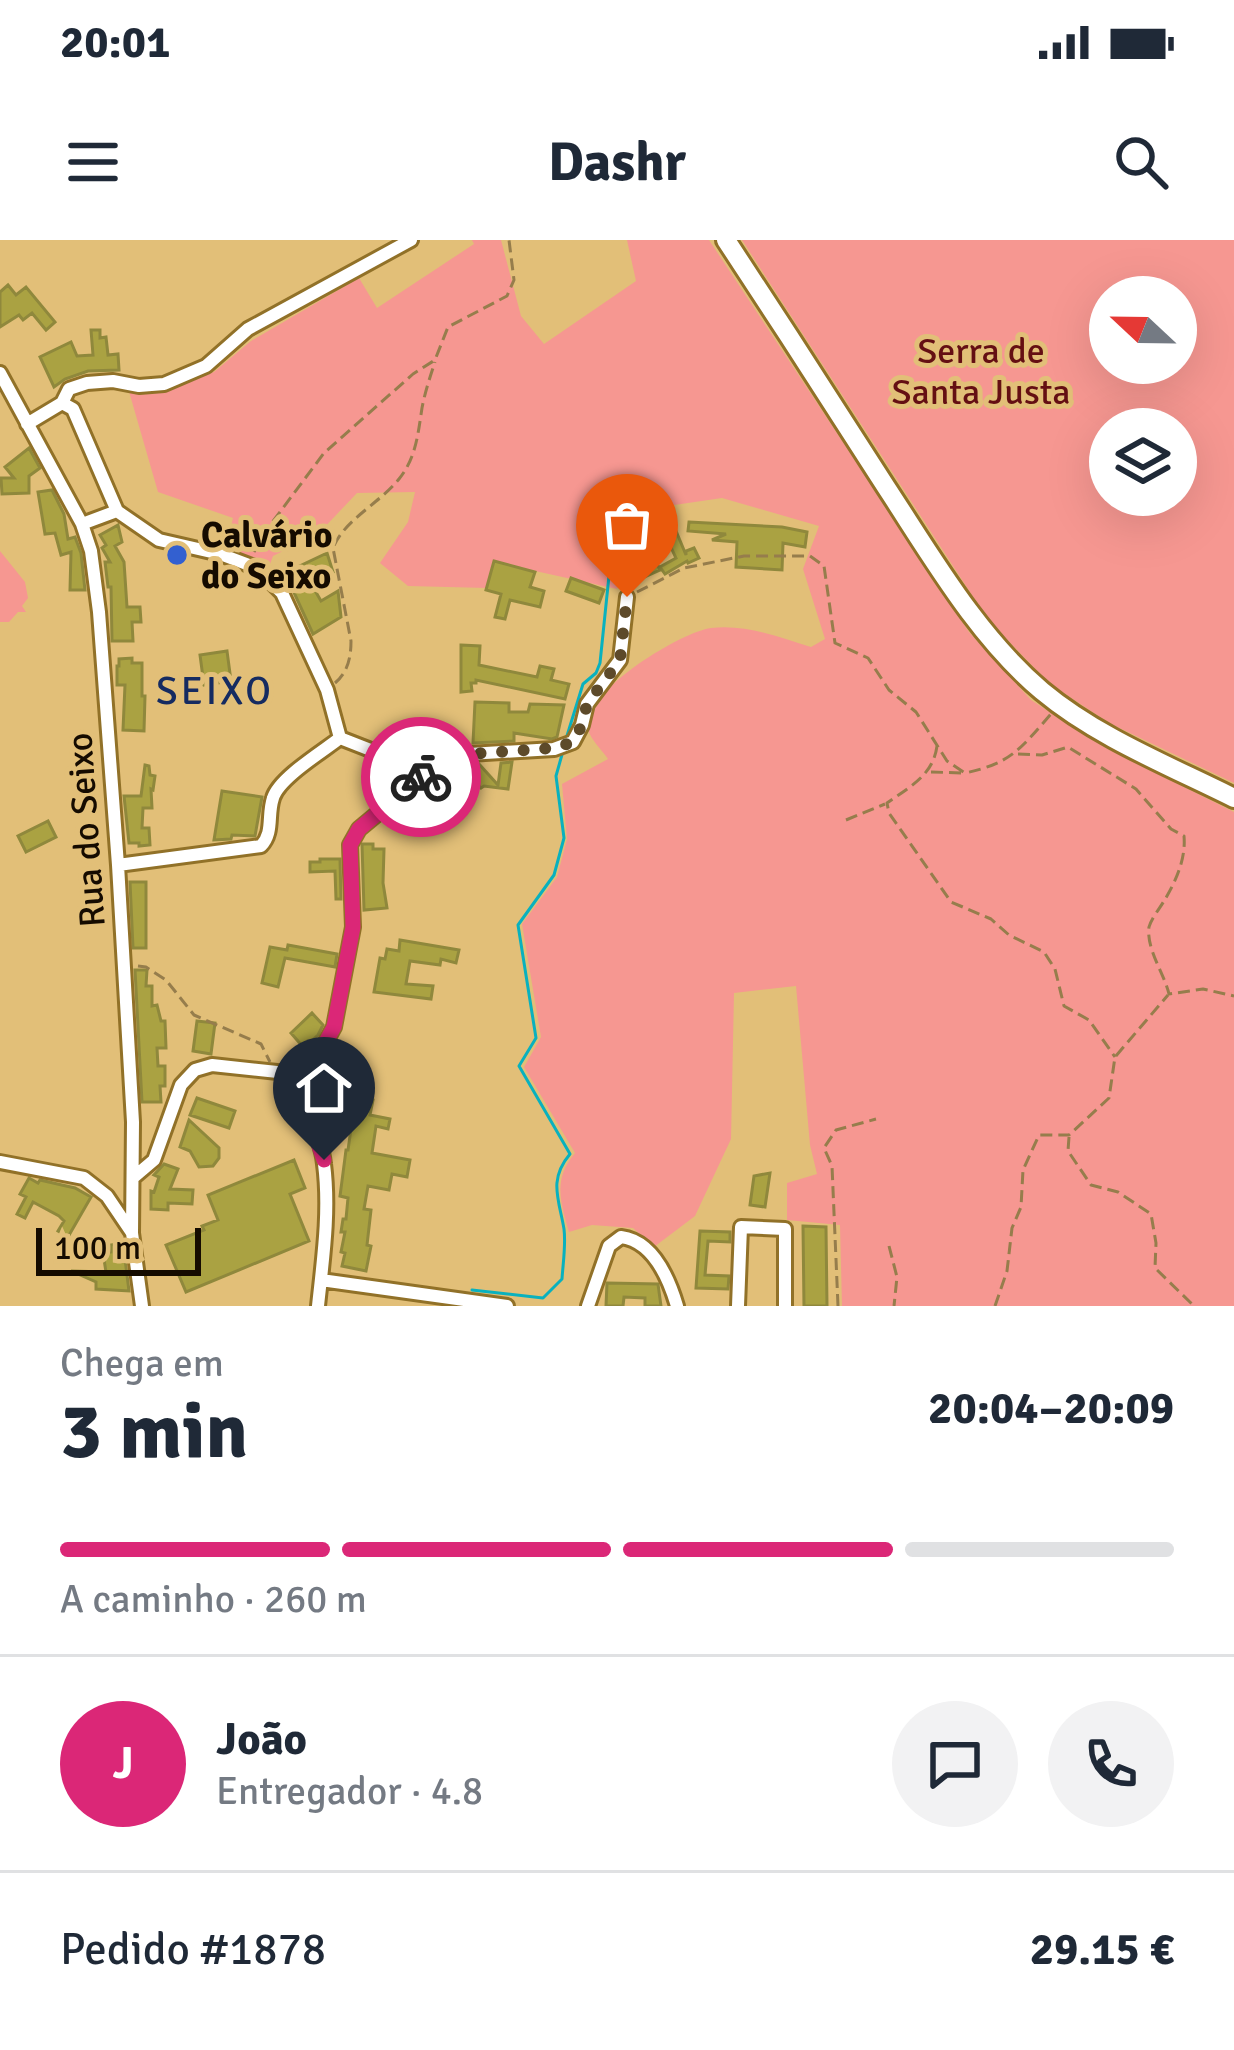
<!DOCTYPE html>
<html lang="pt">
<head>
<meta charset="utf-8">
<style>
  body { margin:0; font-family:Signika,sans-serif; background:#f2f2f3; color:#1f2937; height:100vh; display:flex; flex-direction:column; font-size:45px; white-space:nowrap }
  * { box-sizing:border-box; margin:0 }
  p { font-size:39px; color:#747a83 }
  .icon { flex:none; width:66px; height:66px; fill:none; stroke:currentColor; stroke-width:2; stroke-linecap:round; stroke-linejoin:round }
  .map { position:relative; height:1066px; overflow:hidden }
  .side { display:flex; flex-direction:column; background:#fff; flex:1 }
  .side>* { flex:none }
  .needle { width:78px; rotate:292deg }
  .controls { position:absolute; left:1089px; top:36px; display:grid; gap:24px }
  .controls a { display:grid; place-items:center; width:108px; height:108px; border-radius:50%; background:#fff; box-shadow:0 12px 48px #0002; font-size:60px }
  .scale { position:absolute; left:36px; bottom:30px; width:165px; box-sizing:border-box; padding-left:12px; border:6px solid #150b00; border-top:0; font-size:33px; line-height:42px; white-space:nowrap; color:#150b00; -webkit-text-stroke:9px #e2bf78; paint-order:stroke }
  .pin { position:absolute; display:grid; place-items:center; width:102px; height:102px; color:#fff; margin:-123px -51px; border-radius:50% 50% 50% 0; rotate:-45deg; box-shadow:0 0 12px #0007 }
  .pin .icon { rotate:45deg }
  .courier { position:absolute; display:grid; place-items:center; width:120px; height:120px; margin:-60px; border:9px solid #db2777; border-radius:50%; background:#fff; color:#222; box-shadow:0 3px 15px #0007 }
  .summary em { font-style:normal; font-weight:800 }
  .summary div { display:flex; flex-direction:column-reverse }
  .summary { display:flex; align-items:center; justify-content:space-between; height:204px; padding:0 60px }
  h1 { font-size:78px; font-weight:800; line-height:90px }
  .bar { display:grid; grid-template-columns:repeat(4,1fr); gap:18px 12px; align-content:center; height:144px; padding:0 60px }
  .bar i { height:15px; border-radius:9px; background:#e0e1e3 }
  .bar .on { background:#db2777 }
  .bar p { grid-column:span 4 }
  .line { display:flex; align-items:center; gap:30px; padding:0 60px; border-top:3px solid #e0e1e3 }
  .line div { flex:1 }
  .round { display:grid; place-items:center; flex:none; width:126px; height:126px; border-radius:63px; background:#f2f2f3 }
  .status { display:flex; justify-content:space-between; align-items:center; height:84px; padding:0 60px; background:#fff; direction:ltr }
  .status svg { height:33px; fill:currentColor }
  header { display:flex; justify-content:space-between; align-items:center; height:156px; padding:0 60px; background:#fff; font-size:54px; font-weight:800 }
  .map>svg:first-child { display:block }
  .green { fill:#f69791; fill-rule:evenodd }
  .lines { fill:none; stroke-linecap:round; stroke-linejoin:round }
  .stream { stroke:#09b1be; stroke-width:3 }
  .building { fill:#aaa242; stroke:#8f883c; stroke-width:3 }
  .minor-casing { stroke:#917128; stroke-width:18 }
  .primary-casing { stroke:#917128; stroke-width:24 }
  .path { stroke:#967d4c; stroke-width:3; stroke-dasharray:12 6; stroke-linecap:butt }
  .minor { stroke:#fff; stroke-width:12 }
  .primary { stroke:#fff; stroke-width:18 }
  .done { stroke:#5d4a2a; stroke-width:12; stroke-dasharray:0 21.6 }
  .route { stroke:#db2777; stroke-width:15 }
  .poi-dot { fill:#3360d0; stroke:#e2bf78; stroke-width:4.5 }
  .labels { text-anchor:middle; stroke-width:10; stroke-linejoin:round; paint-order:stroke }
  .park-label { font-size:36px; fill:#640f13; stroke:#e2bf78 }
  .poi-label { font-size:36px; font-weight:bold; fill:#150b00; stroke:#e2bf78; text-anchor:start }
  .street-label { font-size:36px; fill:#150b00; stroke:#e2bf78 }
  .neighbourhood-label { font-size:39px; letter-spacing:3px; fill:#152b61; stroke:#e2bf78 }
</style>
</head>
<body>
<div class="status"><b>20:01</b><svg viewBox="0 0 49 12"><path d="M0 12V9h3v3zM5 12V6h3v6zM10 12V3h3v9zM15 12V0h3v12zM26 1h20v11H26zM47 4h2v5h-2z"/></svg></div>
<header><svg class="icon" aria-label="menu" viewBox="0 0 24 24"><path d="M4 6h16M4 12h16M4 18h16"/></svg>Dashr<svg class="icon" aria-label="search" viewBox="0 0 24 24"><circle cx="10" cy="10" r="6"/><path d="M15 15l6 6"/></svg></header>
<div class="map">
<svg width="1234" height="1066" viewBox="0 0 1234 1066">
  <rect width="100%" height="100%" fill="#e2bf78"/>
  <path class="green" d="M 472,0 L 501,0 L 521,76 L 544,104 L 636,41 L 627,0 L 709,0 L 969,392 L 1031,460 L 1101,505 L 1234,572 L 1234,1066 L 842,1066 L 840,985 L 787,980 L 787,943 L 817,934 L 810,905 L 796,746 L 734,753 L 731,899 L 695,976 L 654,1007 L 633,988 L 592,985 L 569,992 C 560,961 553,939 575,913 L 524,827 L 541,797 L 522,684 L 557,637 L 567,599 L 562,544 L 608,519 C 602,510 590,499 588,489 C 581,452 681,392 711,388 C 746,384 779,397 811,407 L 825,399 L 803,329 L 819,286 L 722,258 L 647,269 L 623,311 L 617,349 L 494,322 L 487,348 L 408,346 L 380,323 L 408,282 L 415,252 L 357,253 L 319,293 L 273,316 L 267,332 L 227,303 L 233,278 L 158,252 L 128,148 L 164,150 L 214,132 L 251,101 L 359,38 L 377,68 L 474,4 Z
    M 742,0 L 1234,0 L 1234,543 L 1109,483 L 1050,444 L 988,380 ZM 1176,57 L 1176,123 L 1110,123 L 1110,57 ZM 1176,189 L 1176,255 L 1110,255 L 1110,189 Z
    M 0,311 L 25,342 L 28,358 L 22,366 L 26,372 L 18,372 L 9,382 L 0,382 Z"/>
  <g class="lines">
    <path class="stream" d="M 566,499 L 583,444 L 596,433 L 600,423 L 610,326
      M 472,1050 L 543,1058 L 562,1039 C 563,1023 566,1005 564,989 C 559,959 548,940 570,914 L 519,826 L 536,798 L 518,685 L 554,635 L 564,598 L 556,536 L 563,511"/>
  </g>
  <path class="building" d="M 8,45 L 16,55 L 26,47 L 55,82 L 46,90 L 32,73 L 23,80 L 19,75 L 0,87 L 0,52 Z
    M 91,90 L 100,90 L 100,98 L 106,97 L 108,115 L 118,114 L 119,130 L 88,131 L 65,139 L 54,147 L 40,117 L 71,102 L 77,116 L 93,115 Z
    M 29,208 L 40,228 L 29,236 L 29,253 L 2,254 L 1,238 L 14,238 L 5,227 Z
    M 52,250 L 64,274 L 68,299 L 75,297 L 81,313 L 85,350 L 70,350 L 71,312 L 61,315 L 55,293 L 45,294 L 38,252 Z
    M 689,282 L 782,287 L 807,292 L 805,307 L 783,303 L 782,330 L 736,327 L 737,302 L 712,300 L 726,294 L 688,291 Z
    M 118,285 L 122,302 L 115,306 L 124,322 L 127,367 L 140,367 L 141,382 L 132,382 L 133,401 L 112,401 L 111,347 L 108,347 L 105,322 L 110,322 L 102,308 L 106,305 L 100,295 Z
    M 674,286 L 686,315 L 686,311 L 694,308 L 699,318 L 688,323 L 687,321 L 665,334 L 660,327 L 676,318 L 669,303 L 651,311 L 660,330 L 640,339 L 631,318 L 649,310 L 644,299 Z
    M 327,313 L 333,332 L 309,340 L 321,361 L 338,351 L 341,377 L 313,394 L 285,333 Z
    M 494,321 L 535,332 L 530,347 L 544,351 L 540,367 L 510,360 L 505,379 L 495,377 L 501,354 L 486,350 Z
    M 571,338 L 604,350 L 599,363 L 566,351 Z
    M 461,405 L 480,406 L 479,425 L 537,437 L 540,426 L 554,429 L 551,440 L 569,444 L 565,459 L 476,440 L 476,443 L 471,443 L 472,451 L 461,452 Z
    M 227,411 L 231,441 L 204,445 L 200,415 Z
    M 132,418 L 132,423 L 142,423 L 142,456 L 145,456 L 144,491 L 123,490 L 125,445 L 117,445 L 117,426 L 119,426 L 119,419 Z
    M 475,462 L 509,463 L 509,472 L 528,472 L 530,464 L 564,465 L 557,497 L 552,499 L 514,493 L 514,501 L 473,503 Z
    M 512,522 L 508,549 L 484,546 L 481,548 L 463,529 L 479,524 L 498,545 L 501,523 Z
    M 145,525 L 149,526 L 150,535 L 155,536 L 153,550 L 151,549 L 152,568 L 143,568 L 142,588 L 149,588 L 150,605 L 139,606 L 139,603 L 129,603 L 124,556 L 141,556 Z
    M 222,551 L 262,557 L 255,596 L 232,595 L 231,599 L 214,600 Z
    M 48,581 L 56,597 L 26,612 L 18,596 Z
    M 362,604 L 373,604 L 373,609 L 384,609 L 383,643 L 387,668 L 364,670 Z
    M 320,619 L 340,619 L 341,659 L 336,659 L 335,631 L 310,632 L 310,622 L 320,622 Z
    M 130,642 L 146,642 L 146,708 L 133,708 Z
    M 400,700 L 459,710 L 456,723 L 441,719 L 440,725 L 410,721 L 406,744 L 433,746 L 431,759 L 374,752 L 380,718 L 385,719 L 387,709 L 399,711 Z
    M 288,705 L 337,714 L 335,727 L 285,718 L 278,747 L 262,743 L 270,707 L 287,710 Z
    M 135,730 L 147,730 L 146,746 L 152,746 L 152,766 L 157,765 L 161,781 L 165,781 L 166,808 L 157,808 L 158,826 L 165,826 L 165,846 L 160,846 L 161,862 L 142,862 Z
    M 312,773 L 323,785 L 318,795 L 304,808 L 291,793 Z
    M 197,781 L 215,783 L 211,814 L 193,811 Z
    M 345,856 L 373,860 L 370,875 L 390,879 L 388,889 L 376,886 L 372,913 L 410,920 L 407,937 L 392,934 L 389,950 L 368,946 L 364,969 L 371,970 L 367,1005 L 371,1006 L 366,1031 L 342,1026 L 345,1013 L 341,1012 L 345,992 L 341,992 L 343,979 L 346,979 L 348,958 L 340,956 L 346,910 L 348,910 L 351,889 L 338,887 Z
    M 197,858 L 235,871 L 229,888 L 190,875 Z
    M 189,880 L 219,908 L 219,918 L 213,926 L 199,927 L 190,911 L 180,907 Z
    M 294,920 L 305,948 L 290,954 L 309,1001 L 186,1052 L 166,1005 L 204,990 L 202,986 L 218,980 L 208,955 Z
    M 164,924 L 178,929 L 170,949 L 193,950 L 192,964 L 168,963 L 168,970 L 151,969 L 151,951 L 154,952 L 159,937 L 154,935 Z
    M 770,933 L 765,967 L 750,965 L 754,936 Z
    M 29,938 L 38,943 L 40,940 L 75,948 L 91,957 L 68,997 L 58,991 L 64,981 L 59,976 L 33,962 L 25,978 L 17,974 L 26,957 L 20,954 Z
    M 803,986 L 826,987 L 827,1066 L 804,1066 Z
    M 700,991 L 730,992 L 730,1002 L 708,1001 L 705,1035 L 729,1036 L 728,1049 L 696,1048 Z
    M 123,1003 L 129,1051 L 96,1049 L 96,1042 L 71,1031 L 106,1032 L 103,1013 L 111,1012 L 111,1005 Z
    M 607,1043 L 658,1044 L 661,1066 L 645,1066 L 645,1058 L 624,1057 L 623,1066 L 606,1066 Z"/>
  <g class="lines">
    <defs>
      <path id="minor" d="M 0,133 L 82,284 L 91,311 L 99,372 L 118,625 L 133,882 L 132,993 L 142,1066
        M 62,163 L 69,149 L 87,143 L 113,141 L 139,146 L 164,144 L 206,126 L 248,89 L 411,0
        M 27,184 L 62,163 L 73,169 L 117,271 L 82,284
        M 117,271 L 159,300 L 220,314 L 257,328 L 282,353 L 327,450 L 340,498 L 409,525 L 424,535
        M 118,625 L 261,606 C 274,592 267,576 273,558 C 279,538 322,512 340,498
        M 296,834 L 317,818 L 334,787 L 353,687 L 350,605 L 359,589 L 424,535 L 469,514 L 554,509 L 573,502 L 582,485 L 587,464 L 620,420 L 627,357
        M 296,834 C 301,865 321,894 324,924 C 330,971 323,1019 318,1066
        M 0,922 L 84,938 L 107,956 L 132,993
        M 134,937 L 154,920 L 181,845 L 195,830 L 212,825 L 296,834
        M 321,1040 L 507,1066
        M 588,1066 L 609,1006 L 621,997 C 653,1001 669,1039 677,1066
        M 738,1066 L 741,987 L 785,989 L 785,1066"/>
      <path id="primary" d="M 726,0 C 780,82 833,164 886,247 C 932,317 977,396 1042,451 C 1097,497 1170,526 1234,558"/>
    </defs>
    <use href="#minor" class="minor-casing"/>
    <use href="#primary" class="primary-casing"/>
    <path class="path" d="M 254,312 L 262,296 L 324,213 L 413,134 L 435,120 L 448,87 L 507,56 L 514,40 L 509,0
      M 637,352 L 684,328 L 744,316 L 810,316 L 824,326 L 835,403 L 868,418 L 889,450 L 916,472 L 947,521 L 965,533 C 1012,523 1021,508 1051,474
      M 335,443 C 348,432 351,417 351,401 L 333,308 C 344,280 380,263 399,239 C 416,218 418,194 422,168 C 425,152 430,137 435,122
      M 937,506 C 933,536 909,547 887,563 L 889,573 L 951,662 L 991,679 L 1009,695 L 1044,712 L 1055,729 L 1064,766 L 1089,780 L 1115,817
      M 1018,514 L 1042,515 L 1068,507 L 1136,549 L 1171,589 L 1184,596 C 1186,619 1176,641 1164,661 C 1160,668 1151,679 1149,687 C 1146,709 1164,733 1169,754 L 1203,749 L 1234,756
      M 931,532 L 963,533
      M 846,580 L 885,564
      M 138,726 L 146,727 L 166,740 L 194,775 L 261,804 L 270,822
      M 1069,897 L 1068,911 L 1091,945 L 1118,952 L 1151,974 L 1156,1003 L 1155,1028 L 1194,1066
      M 889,1006 L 897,1037 L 894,1066
      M 838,1066 L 832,926 L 824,908 L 836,890 L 876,879
      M 995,1066 L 1007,1031 L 1012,988 L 1021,967 L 1023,930 L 1039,895 L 1069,895 L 1109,858 L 1115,817 L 1168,755"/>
    <use href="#minor" class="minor"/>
    <use href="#primary" class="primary"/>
  </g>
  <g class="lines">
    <path class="done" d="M 421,537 L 469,514 L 554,508 L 573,502 L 582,485 L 587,464 L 620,420 L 627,357"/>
    <path class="route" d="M 324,920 L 299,852 L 296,834 L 317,818 L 334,787 L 353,687 L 350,605 L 359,589 L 421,537"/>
  </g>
  <circle class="poi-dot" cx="177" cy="315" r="12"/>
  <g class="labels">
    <g class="park-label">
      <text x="981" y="123">Serra de<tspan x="981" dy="41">Santa Justa</tspan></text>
    </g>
    <g class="poi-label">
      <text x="201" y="307">Calvário<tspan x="201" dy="41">do Seixo</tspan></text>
    </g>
    <g class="street-label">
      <text transform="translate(85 590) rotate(-94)" y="13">Rua do Seixo</text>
    </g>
    <g class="neighbourhood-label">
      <text x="215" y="464">SEIXO</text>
    </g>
  </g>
</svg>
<div class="controls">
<a><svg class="needle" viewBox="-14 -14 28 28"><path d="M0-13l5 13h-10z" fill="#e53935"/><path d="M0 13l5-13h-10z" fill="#747a83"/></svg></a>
<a><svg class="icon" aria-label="layers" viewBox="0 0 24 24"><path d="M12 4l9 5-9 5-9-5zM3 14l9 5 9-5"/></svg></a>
</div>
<div class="scale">100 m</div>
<div class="pin" style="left:627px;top:357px;background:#ea580c"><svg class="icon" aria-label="bag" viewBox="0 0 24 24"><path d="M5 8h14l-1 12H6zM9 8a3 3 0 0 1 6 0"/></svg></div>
<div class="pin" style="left:324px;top:920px;background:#1f2937"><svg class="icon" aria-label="home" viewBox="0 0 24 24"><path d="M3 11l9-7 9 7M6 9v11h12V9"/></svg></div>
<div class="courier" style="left:421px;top:537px"><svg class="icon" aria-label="bike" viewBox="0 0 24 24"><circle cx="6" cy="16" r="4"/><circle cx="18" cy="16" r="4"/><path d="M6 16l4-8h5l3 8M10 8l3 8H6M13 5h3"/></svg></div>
</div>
<section class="side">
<div class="summary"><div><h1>3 min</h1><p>Chega em</p></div><em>20:04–20:09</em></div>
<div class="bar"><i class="on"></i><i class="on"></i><i class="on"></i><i></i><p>A caminho · 260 m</p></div>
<div class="line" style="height:216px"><b class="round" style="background:#db2777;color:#fff">J</b><div><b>João</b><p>Entregador · 4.8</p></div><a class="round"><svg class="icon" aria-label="chat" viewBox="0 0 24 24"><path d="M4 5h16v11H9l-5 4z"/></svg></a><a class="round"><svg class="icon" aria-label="phone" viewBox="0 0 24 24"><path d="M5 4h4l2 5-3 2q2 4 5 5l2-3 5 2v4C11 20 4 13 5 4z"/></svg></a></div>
<div class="line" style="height:156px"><div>Pedido #1878</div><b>29.15 €</b></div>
</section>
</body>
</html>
